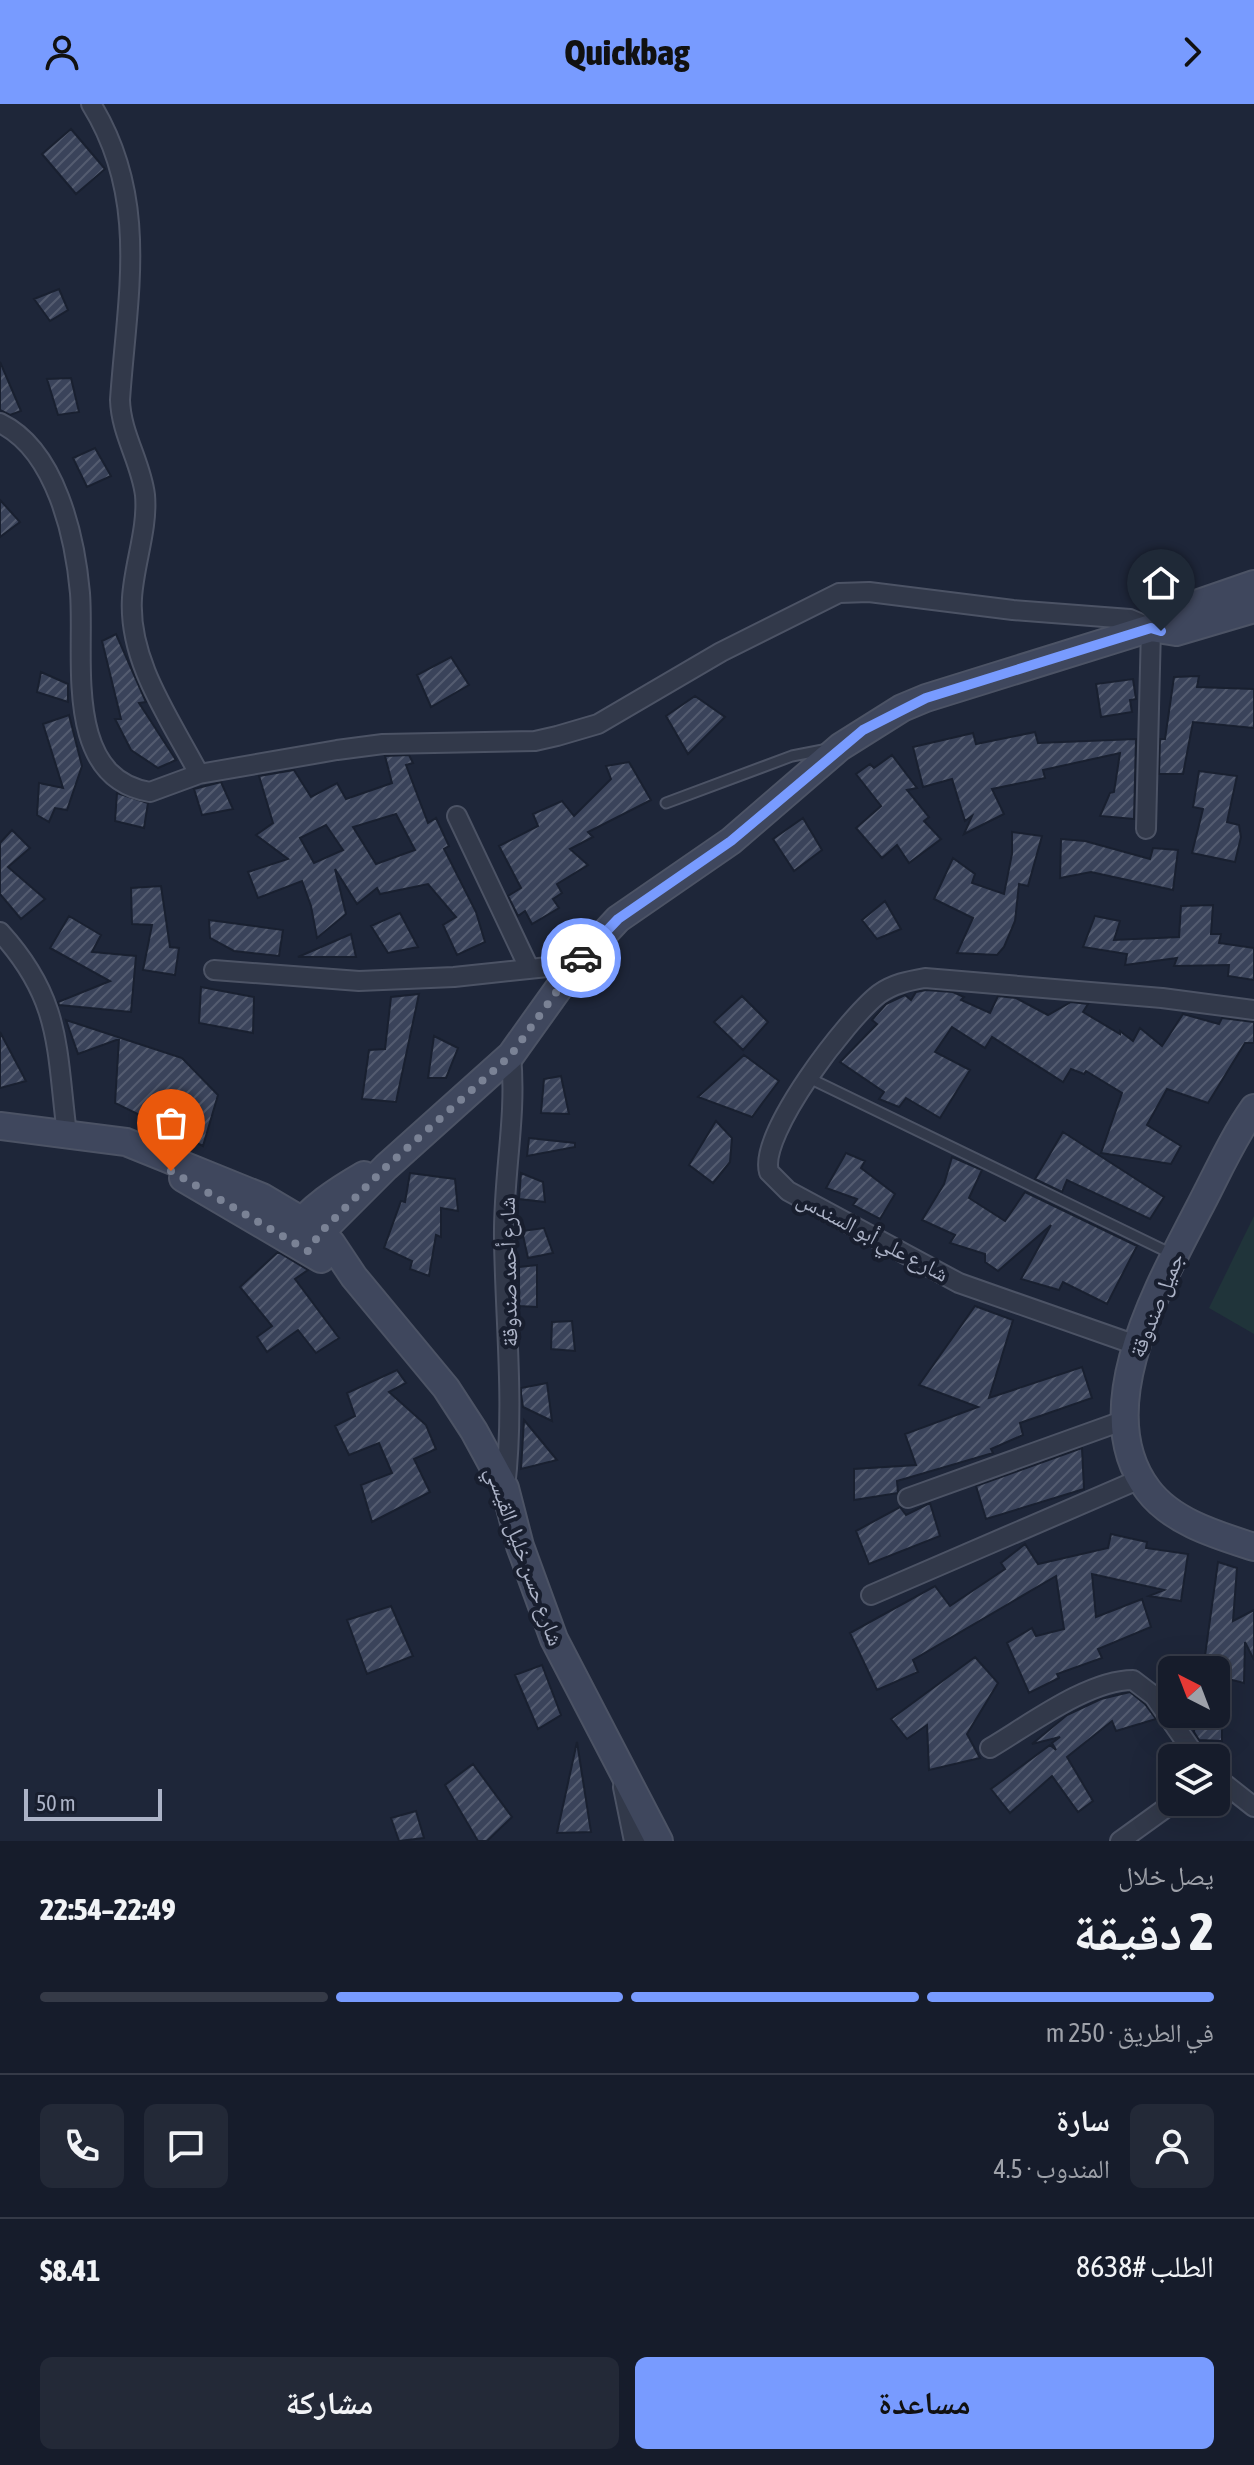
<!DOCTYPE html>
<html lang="ar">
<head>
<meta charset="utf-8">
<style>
  body { margin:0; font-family:"Asap Condensed","Noto Naskh Arabic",sans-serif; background:#232937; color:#f1f3f6; direction:rtl; height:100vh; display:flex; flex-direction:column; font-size:30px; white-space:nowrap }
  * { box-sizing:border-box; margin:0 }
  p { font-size:26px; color:#9ea1a9 }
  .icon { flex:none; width:44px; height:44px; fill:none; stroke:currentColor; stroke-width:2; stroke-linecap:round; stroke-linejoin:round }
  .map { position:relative; height:1737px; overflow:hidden; direction:ltr }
  .side { display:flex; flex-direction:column; background:#161c2b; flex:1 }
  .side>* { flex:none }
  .needle { width:52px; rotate:318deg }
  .fabs { position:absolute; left:1158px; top:1552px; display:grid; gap:16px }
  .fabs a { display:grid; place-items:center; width:72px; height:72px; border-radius:12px; background:#161c2b; box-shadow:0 8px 32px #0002,0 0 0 2px #353a47; font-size:40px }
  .scale { position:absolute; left:24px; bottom:20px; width:138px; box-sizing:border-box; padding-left:8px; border:4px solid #acb3c7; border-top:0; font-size:22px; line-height:28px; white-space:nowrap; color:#acb3c7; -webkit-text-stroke:6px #181e2e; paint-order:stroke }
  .pin { position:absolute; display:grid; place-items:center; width:68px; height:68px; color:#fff; margin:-82px -34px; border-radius:50% 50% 50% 0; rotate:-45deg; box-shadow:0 0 8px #0007 }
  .pin .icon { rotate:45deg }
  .courier { position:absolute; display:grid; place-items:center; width:80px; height:80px; margin:-40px; border:6px solid #789bff; border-radius:50%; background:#fff; color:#222; box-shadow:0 2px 10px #0007 }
  .headline em { font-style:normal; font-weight:800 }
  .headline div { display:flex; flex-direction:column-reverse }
  .headline { display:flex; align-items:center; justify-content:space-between; height:136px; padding:0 40px }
  h1 { font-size:52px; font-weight:800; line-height:60px }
  .bar { display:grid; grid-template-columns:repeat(4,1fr); gap:12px 8px; align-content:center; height:96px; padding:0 40px }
  .bar i { height:10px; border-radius:6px; background:#353a47 }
  .bar .active { background:#789bff }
  .bar p { grid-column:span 4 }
  .line { display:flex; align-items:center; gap:20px; padding:0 40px; border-top:2px solid #353a47 }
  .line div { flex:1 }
  .round { display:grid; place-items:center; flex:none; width:84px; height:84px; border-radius:12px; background:#232937 }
  .primary-button { display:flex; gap:16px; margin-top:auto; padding:16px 40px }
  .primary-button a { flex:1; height:92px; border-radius:12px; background:#789bff; color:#111; font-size:32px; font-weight:800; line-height:92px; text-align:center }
  .primary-button a+a { background:#232937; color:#f1f3f6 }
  header { display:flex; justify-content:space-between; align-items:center; height:104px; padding:0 40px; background:#789bff; color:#111; font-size:36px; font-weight:800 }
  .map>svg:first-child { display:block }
  .garden { fill:#20343a }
  .building { fill:url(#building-hatch); stroke:#192030; stroke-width:2; fill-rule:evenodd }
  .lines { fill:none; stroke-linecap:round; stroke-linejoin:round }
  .service-casing { stroke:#4c5365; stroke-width:13 }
  .minor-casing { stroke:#4c5365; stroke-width:22 }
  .tertiary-casing { stroke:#4c5365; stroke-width:28 }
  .secondary-casing { stroke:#4c5365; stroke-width:30 }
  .service { stroke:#32394a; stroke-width:9 }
  .minor { stroke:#32394a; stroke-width:18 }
  .tertiary { stroke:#32394a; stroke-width:24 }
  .secondary { stroke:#3f475d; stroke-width:26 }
  .done { stroke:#7a8295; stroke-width:8; stroke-dasharray:0 14.4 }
  .route { stroke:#789bff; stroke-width:10 }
  .labels { text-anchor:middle; stroke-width:8; stroke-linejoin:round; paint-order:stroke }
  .street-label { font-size:22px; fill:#acb3c7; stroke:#181e2e }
</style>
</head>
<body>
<header><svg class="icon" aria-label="forward" viewBox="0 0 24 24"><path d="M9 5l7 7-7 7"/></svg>Quickbag<svg class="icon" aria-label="person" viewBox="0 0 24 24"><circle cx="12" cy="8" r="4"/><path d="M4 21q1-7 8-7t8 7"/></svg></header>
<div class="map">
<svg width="1254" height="1737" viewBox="0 0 1254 1737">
  <defs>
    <pattern id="building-hatch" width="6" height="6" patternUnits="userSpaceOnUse" patternTransform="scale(2)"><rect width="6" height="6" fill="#3a435a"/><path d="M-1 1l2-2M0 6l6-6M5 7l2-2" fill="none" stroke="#545c70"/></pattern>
  </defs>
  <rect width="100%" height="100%" fill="#1e2639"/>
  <path class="garden" d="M 1254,1112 L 1254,1230 L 1209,1204 Z"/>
  <path class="building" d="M 71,25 L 105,65 L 76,90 L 42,50 Z
    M 59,185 L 68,206 L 50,217 L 34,195 Z
    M 0,258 L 21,307 L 10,311 L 0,306 Z
    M 71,274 L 79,308 L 58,311 L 47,275 Z
    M 95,344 L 111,372 L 87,383 L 73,354 Z
    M 0,396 L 20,418 L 0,433 Z
    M 116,530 L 146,598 L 139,599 L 176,656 L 158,664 L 131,646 L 115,615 L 121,615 L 102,537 Z
    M 451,553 L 469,581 L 431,603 L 417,571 Z
    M 41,568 L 68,580 L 68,598 L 37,588 Z
    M 1199,572 L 1197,583 L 1254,585 L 1254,624 L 1193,618 L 1183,670 L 1159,670 L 1160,635 L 1165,635 L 1174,573 Z
    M 1133,575 L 1136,595 L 1130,596 L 1132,608 L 1101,613 L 1096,580 Z
    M 695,592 L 725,613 L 688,650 L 666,612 Z
    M 69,611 L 82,662 L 67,706 L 55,704 L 49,718 L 37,711 L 39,679 L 63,684 L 43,620 Z
    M 1035,628 L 1038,639 L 1136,635 L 1134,715 L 1100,712 L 1110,689 L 1114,688 L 1120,649 L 1043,666 L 1045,674 L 992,685 L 1004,710 L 964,730 L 972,712 L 965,717 L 952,675 L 923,683 L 913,643 L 973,629 L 976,640 Z
    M 409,651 L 413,659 L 406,661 L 428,719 L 436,714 L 449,742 L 444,745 L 476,808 L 485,838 L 457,851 L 443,821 L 456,813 L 428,780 L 380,790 L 377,784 L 357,800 L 335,765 L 346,810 L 317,834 L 311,802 L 302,777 L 258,794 L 248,768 L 288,755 L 256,731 L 273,719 L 259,672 L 294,666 L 311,693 L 337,679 L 346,695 L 392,679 L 385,652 ZM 396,710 L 415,746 L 376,760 L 353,723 ZM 326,721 L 343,746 L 314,759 L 300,734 Z
    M 892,651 L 917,684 L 907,686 L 929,713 L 924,717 L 941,735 L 909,759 L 897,741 L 882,754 L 856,724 L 881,702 L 856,670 L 870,660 L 874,664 Z
    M 629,658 L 651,696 L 588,728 L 593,733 L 570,745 L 588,761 L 557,780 L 562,789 L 553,795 L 559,804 L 532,820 L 525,807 L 518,812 L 508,792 L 521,784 L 499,742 L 538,722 L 533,710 L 562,697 L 574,712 L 611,675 L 606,662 Z
    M 1199,667 L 1237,672 L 1227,718 L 1239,721 L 1241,733 L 1235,758 L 1192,749 L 1203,705 L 1193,703 Z
    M 221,678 L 233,705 L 202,711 L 194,685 Z
    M 117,689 L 148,699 L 144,724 L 115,717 Z
    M 803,714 L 822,746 L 794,767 L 773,735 Z
    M 12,726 L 30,744 L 8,763 L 45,795 L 21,815 L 0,790 L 0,739 Z
    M 1012,728 L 1042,732 L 1028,782 L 1019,780 L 1015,817 L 1004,843 L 997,851 L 957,849 L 973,814 L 934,795 L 953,754 L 975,770 L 972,779 L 1004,790 L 1012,750 Z
    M 1061,735 L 1085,737 L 1150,755 L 1153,744 L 1178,746 L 1173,786 L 1091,768 L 1060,774 Z
    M 161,782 L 170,843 L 179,844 L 175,871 L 143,866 L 152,821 L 132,820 L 131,784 Z
    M 885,797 L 901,825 L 877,835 L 862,816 Z
    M 1213,801 L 1211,830 L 1221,830 L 1219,839 L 1254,844 L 1254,876 L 1228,872 L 1229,861 L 1174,862 L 1177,854 L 1125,861 L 1127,850 L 1083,843 L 1095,812 L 1120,817 L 1114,836 L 1179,833 L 1181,802 Z
    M 400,809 L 418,843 L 388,849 L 371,822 Z
    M 69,812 L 101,831 L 92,848 L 136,852 L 131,908 L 59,901 L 58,898 L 110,877 L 50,844 Z
    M 209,816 L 283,826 L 279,852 L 234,847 L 210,834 Z
    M 351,830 L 356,853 L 298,853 Z
    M 201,883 L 254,893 L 253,929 L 199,919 Z
    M 926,886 L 953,888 L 964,893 L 961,896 L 990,909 L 998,892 L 1016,894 L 1048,911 L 1071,898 L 1088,900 L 1083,908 L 1120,930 L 1120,927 L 1133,937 L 1140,924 L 1162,942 L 1183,910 L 1219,920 L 1222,914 L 1254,918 L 1254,939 L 1245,939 L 1208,999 L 1167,985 L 1147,1021 L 1181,1042 L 1171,1060 L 1101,1049 L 1122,989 L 1086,967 L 1084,970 L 1071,965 L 1063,978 L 992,933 L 985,944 L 952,923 L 935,948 L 970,966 L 940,1014 L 906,994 L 899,1003 L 879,995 L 884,988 L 840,958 L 877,920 L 872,916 L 886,900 L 905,891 L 911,896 L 916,888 Z
    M 419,890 L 396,998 L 362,995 L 369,946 L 385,945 L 391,893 Z
    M 742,892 L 768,918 L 743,946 L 714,918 Z
    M 66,916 L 182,954 L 218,991 L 203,1042 L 115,999 L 119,935 L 78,950 Z
    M 0,928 L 26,977 L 0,984 Z
    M 434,932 L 458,944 L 446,974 L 428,974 Z
    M 744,951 L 779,977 L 752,1013 L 698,993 Z
    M 561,972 L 569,1010 L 541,1009 L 544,975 Z
    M 716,1017 L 732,1034 L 730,1058 L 713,1079 L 689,1061 Z
    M 1063,1028 L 1164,1093 L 1150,1115 L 1067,1076 L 1062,1088 L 1035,1075 Z
    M 529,1034 L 575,1039 L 575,1043 L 527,1052 Z
    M 846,1049 L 865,1057 L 861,1064 L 895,1090 L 880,1115 L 853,1101 L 857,1095 L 826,1084 Z
    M 952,1053 L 982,1066 L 969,1094 L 1005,1117 L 1025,1088 L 1137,1142 L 1107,1200 L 1063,1178 L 1059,1186 L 1021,1175 L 1051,1121 L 998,1167 L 985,1158 L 985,1150 L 950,1139 L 955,1131 L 922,1116 L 944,1080 Z
    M 410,1069 L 455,1075 L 458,1107 L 441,1104 L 441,1133 L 436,1131 L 429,1172 L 410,1165 L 412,1157 L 384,1144 L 401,1097 L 405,1098 Z
    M 521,1069 L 543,1078 L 545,1098 L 519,1095 Z
    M 544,1124 L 553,1149 L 528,1154 L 522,1127 Z
    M 278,1148 L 308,1166 L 295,1175 L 339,1234 L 316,1249 L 298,1226 L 267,1248 L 257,1233 L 272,1222 L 240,1183 Z
    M 537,1161 L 537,1203 L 519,1202 L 519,1163 Z
    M 975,1202 L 1013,1216 L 989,1294 L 1082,1263 L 1092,1294 L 1020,1319 L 1023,1331 L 991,1345 L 993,1349 L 897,1377 L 898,1389 L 854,1396 L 854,1365 L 916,1361 L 905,1330 L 978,1303 L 919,1281 Z
    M 572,1217 L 575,1247 L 551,1245 L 552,1218 Z
    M 397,1266 L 406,1279 L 389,1288 L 426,1321 L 436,1345 L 414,1355 L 430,1388 L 372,1418 L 361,1381 L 392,1369 L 379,1339 L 349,1351 L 335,1322 L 355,1312 L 347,1289 Z
    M 547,1279 L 552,1317 L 523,1303 L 521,1290 L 521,1284 Z
    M 524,1316 L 557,1356 L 521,1365 Z
    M 1082,1344 L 1084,1385 L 986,1415 L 976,1382 Z
    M 930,1399 L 940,1432 L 869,1460 L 856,1427 L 900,1403 L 906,1411 Z
    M 1111,1430 L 1147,1438 L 1146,1444 L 1188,1450 L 1181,1497 L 1149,1492 L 1164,1486 L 1092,1470 L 1096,1513 L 1142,1495 L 1151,1523 L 1098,1545 L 1102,1554 L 1057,1570 L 1059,1574 L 1029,1589 L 1007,1539 L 1032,1524 L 1036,1532 L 1064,1525 L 1056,1472 L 913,1556 L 918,1568 L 877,1586 L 850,1529 L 935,1482 L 950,1502 L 1005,1465 L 1001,1459 L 1025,1440 L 1038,1460 L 1108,1444 Z
    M 1218,1458 L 1237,1464 L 1233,1517 L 1254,1506 L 1254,1556 L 1245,1538 L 1244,1579 L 1216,1572 L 1216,1566 L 1203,1566 Z
    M 391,1502 L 413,1552 L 367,1570 L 347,1516 Z
    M 975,1553 L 998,1579 L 967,1630 L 980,1654 L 929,1666 L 927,1621 L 907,1635 L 891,1615 Z
    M 542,1561 L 561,1611 L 538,1625 L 515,1571 Z
    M 1130,1588 L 1145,1600 L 1156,1615 L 1116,1627 L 1112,1617 L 1067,1653 L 1093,1697 L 1078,1708 L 1052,1672 L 1010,1709 L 991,1685 L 1050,1641 L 1056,1646 L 1052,1639 L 1060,1633 L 1032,1640 L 1067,1611 L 1101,1595 Z
    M 1196,1610 L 1222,1610 L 1222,1637 L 1199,1636 L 1194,1628 Z
    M 577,1638 L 591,1728 L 557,1729 Z
    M 473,1660 L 512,1713 L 487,1737 L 478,1737 L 445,1681 Z
    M 416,1707 L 424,1734 L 399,1737 L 391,1714 Z"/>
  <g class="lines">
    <defs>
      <path id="service" d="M 666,699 L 792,652 L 828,645
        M 809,974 L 1172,1150"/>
      <path id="minor" d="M 91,0 C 150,95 127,192 120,296 C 121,330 141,358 145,391 C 148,425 134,460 132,494 C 128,558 171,616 199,670
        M 0,319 C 56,346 75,433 80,489 C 85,552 62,674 150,688 L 199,670 L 337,646 L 383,640 L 535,637 L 557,632 L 598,620 L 721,548 L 839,489 L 869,488 L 1013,506 L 1130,515 L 1151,524 L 1146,725
        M 457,712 L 529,864
        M 0,828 C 62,896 56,944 67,1030
        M 214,866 L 359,877 L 454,873 L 576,860
        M 1136,1241 L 959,1179 L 788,1087 L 769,1068 C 758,1030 848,914 879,890 C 893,880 908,877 925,874 L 1162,894 L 1254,906
        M 505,1384 C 515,1300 505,1218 504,1134 C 503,1072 517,1013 511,951
        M 908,1394 L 1125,1316
        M 871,1491 L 1140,1375
        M 990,1644 C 1029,1621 1088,1576 1133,1576 L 1154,1592 L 1197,1654
        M 1216,1673 L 1254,1703
        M 1120,1737 L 1174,1698"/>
      <path id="tertiary" d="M 626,1683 L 637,1737"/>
      <path id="secondary" d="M 1151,524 L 1176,528 L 1254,505
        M 1254,1004 C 1232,1035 1216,1072 1198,1106 C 1160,1180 1087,1306 1148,1386 C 1172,1418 1217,1431 1254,1443
        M 0,1022 L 126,1038 L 262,1093 L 321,1128 L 332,1140 L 354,1173 L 446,1284 L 474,1327 L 505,1384 L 520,1442 L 554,1535 L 659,1737
        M 183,1074 L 321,1155
        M 292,1129 C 310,1104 338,1086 364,1071
        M 308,1147 L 321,1128 L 386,1063 L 511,951 L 576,860 L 618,815 L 731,737 L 840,643 L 902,604 L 926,594 L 1151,524 L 1170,509 L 1254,480"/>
    </defs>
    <use href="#service" class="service-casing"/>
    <use href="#minor" class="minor-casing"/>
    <use href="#tertiary" class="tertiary-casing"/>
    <use href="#secondary" class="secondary-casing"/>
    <use href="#service" class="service"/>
    <use href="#minor" class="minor"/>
    <use href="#tertiary" class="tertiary"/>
    <use href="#secondary" class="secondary"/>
  </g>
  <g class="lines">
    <path class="done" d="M 171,1067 L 308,1147 L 321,1128 L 386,1063 L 511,951 L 581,854"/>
    <path class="route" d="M 581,854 L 618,815 L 731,737 L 863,626 L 926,594 L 1151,524 L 1161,527"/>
  </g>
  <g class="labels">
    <g class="street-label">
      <text transform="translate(873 1132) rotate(28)" y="8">شارع علي أبو السندس</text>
      <text transform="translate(508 1168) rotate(-91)" y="8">شارع أحمد صندوقة</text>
      <text transform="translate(1156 1201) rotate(-68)" y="8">جميل صندوقة</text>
      <text transform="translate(525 1452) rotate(70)" y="8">شارع حسن خليل القيسي</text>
    </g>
  </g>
</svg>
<div class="fabs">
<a><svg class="needle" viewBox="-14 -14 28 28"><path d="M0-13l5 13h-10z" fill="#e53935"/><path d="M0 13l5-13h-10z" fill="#9ea1a9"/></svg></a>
<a><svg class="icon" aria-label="layers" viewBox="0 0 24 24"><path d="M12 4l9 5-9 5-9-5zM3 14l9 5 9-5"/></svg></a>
</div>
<div class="scale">50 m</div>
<div class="pin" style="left:171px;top:1067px;background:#ea580c"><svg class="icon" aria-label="bag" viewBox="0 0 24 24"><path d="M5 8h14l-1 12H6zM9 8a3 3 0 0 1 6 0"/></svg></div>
<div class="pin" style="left:1161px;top:527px;background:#1f2937"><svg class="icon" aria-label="home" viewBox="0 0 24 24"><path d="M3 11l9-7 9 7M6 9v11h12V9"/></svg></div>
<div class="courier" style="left:581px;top:854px"><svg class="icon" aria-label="car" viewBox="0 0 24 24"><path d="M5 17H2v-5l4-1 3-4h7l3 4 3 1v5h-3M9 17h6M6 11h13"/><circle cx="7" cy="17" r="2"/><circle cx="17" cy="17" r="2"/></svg></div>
</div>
<section class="side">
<div class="headline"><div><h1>2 دقيقة</h1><p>يصل خلال</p></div><em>22:49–22:54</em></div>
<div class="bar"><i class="active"></i><i class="active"></i><i class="active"></i><i></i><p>في الطريق · 250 m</p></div>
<div class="line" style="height:144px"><a class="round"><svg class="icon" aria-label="person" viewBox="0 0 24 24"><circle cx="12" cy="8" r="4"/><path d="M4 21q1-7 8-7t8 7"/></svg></a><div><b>سارة</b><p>المندوب · 4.5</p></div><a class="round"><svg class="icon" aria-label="chat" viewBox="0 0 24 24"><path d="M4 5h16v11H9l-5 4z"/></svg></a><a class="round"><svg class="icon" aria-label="phone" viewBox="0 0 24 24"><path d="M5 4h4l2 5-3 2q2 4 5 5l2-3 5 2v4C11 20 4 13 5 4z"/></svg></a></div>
<div class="line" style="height:104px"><div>الطلب #8638</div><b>$8.41</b></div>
<div class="primary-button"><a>مساعدة</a><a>مشاركة</a></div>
</section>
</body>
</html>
